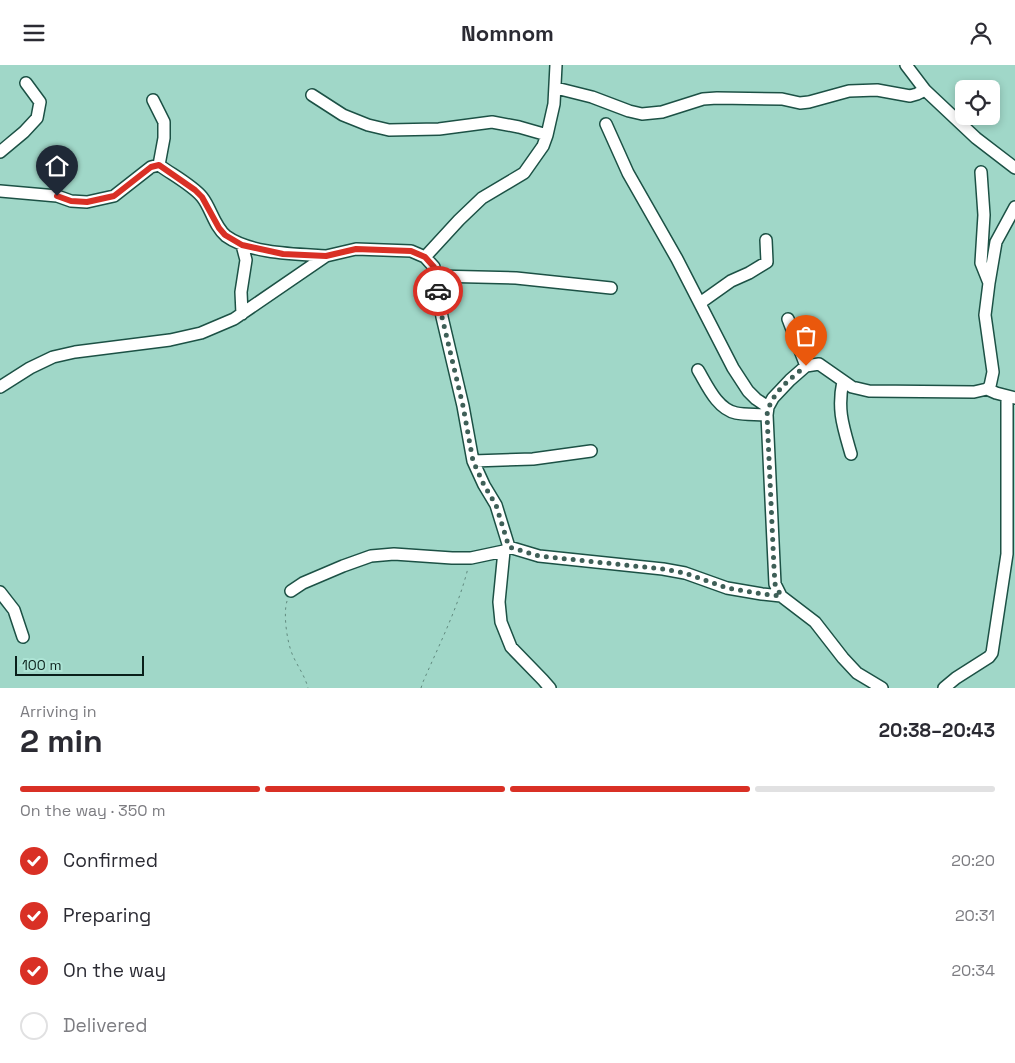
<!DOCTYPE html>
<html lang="en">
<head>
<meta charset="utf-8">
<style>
  body { margin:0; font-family:"Space Grotesk",sans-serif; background:#f2f2f3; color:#2b2b33; height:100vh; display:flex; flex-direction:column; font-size:19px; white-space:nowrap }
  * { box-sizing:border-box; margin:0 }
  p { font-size:16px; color:#7c7c81 }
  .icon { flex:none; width:28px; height:28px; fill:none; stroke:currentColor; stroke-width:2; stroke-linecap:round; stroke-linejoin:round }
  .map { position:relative; height:623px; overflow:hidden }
  .drawer { display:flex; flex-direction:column; background:#fff; flex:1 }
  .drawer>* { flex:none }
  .tools { position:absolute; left:955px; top:15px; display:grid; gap:10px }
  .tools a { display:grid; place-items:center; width:45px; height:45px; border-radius:8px; background:#fff; box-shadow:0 2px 8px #0003; font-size:25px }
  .scale { position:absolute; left:15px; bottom:12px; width:129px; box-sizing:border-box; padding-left:5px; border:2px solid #091f1a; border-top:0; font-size:14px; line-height:18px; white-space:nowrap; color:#091f1a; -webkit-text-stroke:4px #ade4d5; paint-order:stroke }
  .pin { position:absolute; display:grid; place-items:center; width:42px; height:42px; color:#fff; margin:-51px -21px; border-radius:50% 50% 50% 0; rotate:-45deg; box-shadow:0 0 5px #0007 }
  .pin .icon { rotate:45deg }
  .courier { position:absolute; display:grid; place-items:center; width:50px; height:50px; margin:-25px; border:4px solid #d93025; border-radius:50%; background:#fff; color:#222; box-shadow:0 1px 6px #0007 }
  .summary em { font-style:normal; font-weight:800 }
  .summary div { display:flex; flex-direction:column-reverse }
  .summary { display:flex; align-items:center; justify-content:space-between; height:85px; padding:0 20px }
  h1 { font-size:32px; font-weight:800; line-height:38px }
  .bar { display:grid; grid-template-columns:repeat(4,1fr); gap:8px 5px; align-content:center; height:60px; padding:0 20px }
  .bar i { height:6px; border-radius:4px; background:#e1e1e2 }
  .bar .current { background:#d93025 }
  .bar p { grid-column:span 4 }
  ol { padding:0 20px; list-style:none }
  li { display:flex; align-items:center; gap:15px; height:55px }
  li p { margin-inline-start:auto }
  li .icon { padding:5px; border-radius:50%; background:#d93025; color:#fff; stroke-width:4 }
  li:last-child { color:#7c7c81 }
  li i { width:28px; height:28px; border:2px solid #e1e1e2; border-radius:50% }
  header { display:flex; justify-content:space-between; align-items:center; height:65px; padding:0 20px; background:#fff; font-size:22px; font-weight:800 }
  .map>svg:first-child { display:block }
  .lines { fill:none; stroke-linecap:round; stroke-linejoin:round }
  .minor-casing { stroke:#1c5145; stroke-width:14 }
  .path { stroke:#618a7f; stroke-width:1; stroke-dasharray:2.5 4; stroke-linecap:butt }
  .minor { stroke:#fff; stroke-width:11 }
  .done { stroke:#3e5f57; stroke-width:5; stroke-dasharray:0 9 }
  .route { stroke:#d93025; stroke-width:6 }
</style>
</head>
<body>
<header><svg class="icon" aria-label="menu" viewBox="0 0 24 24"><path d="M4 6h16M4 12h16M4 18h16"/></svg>Nomnom<svg class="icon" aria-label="person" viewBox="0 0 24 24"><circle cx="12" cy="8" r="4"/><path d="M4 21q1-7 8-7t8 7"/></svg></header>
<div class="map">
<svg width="1015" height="623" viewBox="0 0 1015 623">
  <rect width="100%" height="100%" fill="#a0d7c8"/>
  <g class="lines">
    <defs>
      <path id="minor" d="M 556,0 L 554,39 L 547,70 L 543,81 L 524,108 L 482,133 L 459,155 L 425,192 L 434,202 L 442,252 L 463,341 L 473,396 L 484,420 L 496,440 L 509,482 L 539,491 L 663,504 L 685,508 L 727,523 L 762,529 L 781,531
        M 906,0 L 925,25 L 976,73 L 1015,103
        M 556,23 L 592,32 L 629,46 L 642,49 L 662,47 L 703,34 L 717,33 L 782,34 L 800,38 L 809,37 L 849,26 L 877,25 L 910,31 L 917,29 L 925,25
        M 312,30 L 343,50 L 368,60 L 389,65 L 439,64 L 492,57 L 519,62 L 547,70
        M 153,35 L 164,57 L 164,73 L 159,100
        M 606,59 L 628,108 L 677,194 L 733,303 L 748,326 L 756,334 L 768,342
        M 0,87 L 24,67 L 37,53 L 40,37 L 26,18
        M 981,107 L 984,150 L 981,198 L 989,218
        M 0,126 L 57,131 L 71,136 L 87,137 L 114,131 L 151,102 L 159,100 C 171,109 192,120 202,132 C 211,143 214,161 226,171 C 251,189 296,189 326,191
        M 242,180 L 246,195 L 241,227 L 242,249
        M 435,211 L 516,213 L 611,223
        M 700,238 L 731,216 L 749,208 L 767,197 L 766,175
        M 788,254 L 806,301
        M 698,305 C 707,320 717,344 736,348 C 745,350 757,349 767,350
        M 843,316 C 837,345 843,361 851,389
        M 0,322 L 30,303 L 53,292 L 75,287 L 170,275 L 201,268 L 234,254 L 326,191 L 356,184 L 411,186 L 425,192
        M 987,324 L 996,328 L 1015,333
        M 473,396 L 533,394 L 591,386
        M 504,486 L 499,537 L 501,557 L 511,582 L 543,615 L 550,623
        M 291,526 L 303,518 L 343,501 L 371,491 L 394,489 L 452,493 L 471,493 L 504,486 L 509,482
        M 0,527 L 14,545 L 23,572
        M 882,623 L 857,608 L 843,593 L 815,557 L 781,531 L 775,519 L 767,350 L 768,342 L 773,333 L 790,315 L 806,301 L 819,299 L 852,322 L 869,326 L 974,327 L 987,324 L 990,321 L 993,307 L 985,250 L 989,218 L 996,177 L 1015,142
        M 944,623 L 956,613 L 989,592 L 992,588 L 1007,489 L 1007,331"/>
    </defs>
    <use href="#minor" class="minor-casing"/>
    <path class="path" d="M 287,536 C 283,549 287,578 293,591 C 298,602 305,611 308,623
      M 421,623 L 423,617 C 439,580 458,543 468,503"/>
    <use href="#minor" class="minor"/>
  </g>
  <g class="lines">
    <path class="done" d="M 438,226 L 442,252 L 463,341 L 473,396 L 484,420 L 496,440 L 509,482 L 539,491 L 663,504 L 685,508 L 727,523 L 762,529 L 781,531 L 775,519 L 774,503 L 767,350 C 770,329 790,314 806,301"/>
    <path class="route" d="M 57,131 L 71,136 L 87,137 L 114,131 L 151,102 L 159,100 L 195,125 L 202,132 L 219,163 L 225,170 L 242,180 L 283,189 L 326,191 L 356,184 L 411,186 L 425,192 L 434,202 L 438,226"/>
  </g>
</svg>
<div class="tools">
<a><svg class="icon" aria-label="locate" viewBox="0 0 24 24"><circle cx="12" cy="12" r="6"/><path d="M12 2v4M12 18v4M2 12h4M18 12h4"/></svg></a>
</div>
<div class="scale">100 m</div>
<div class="pin" style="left:806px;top:301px;background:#ea580c"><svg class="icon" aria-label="bag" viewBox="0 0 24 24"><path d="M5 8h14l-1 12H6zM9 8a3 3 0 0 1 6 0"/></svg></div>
<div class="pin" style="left:57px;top:131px;background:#1f2937"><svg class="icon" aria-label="home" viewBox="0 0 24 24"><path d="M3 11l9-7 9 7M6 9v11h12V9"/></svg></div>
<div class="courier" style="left:438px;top:226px"><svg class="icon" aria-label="car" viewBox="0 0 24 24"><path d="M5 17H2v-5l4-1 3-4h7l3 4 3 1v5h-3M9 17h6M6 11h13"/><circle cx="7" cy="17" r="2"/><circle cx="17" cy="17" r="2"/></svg></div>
</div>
<section class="drawer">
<div class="summary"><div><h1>2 min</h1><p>Arriving in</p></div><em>20:38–20:43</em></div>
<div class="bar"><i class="current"></i><i class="current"></i><i class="current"></i><i></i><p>On the way · 350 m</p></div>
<ol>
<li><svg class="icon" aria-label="check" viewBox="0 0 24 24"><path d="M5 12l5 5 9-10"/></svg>Confirmed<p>20:20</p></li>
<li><svg class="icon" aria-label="check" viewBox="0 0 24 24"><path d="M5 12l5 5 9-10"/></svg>Preparing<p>20:31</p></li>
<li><svg class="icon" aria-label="check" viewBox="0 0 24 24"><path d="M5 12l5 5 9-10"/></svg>On the way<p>20:34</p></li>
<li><i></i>Delivered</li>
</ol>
</section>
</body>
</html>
